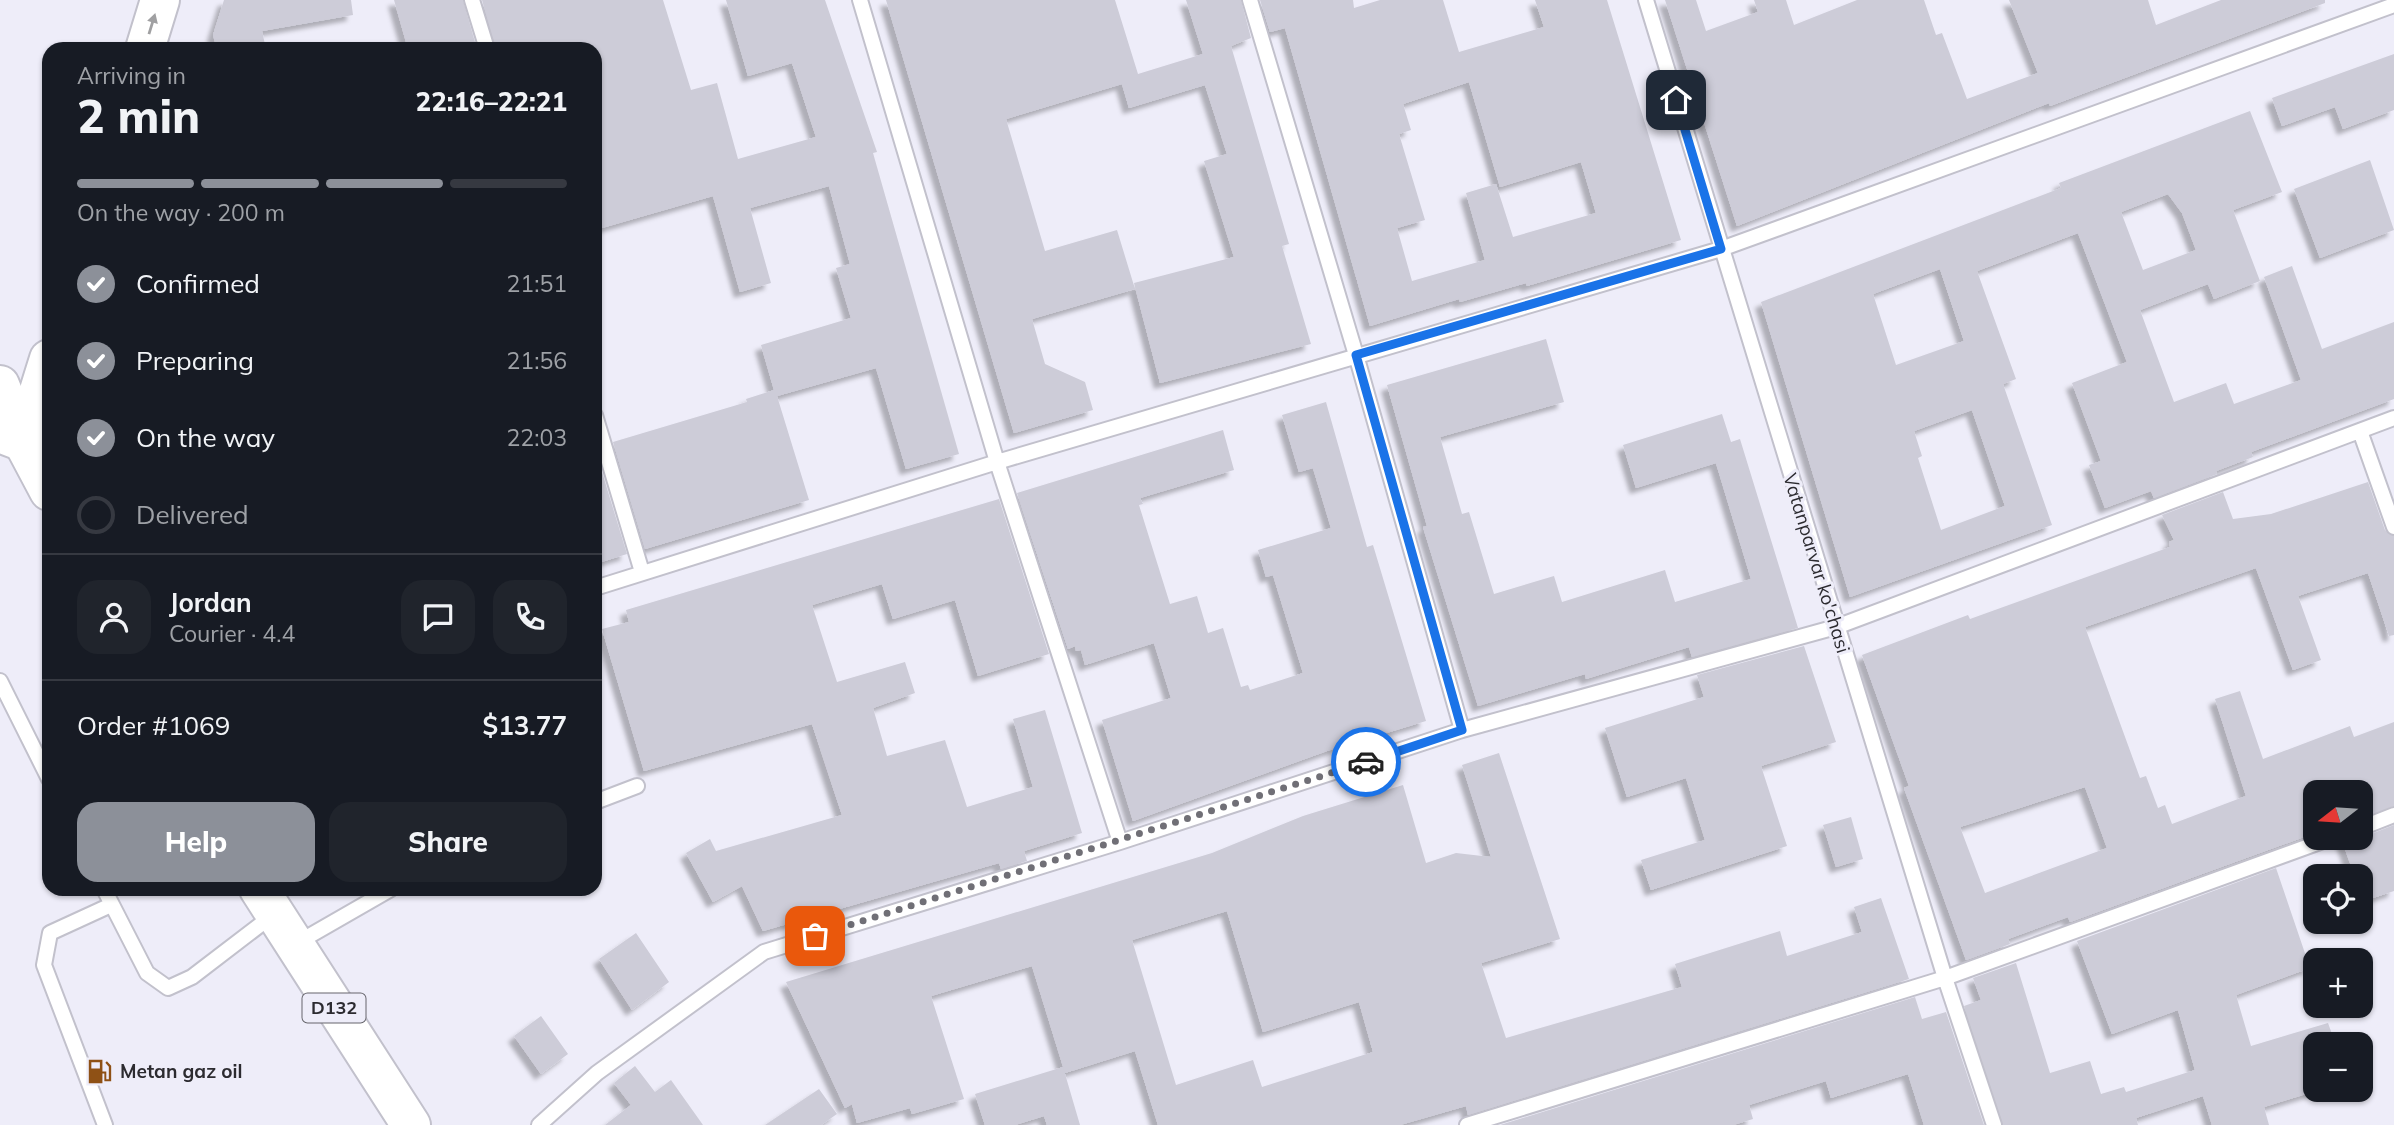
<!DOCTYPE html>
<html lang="en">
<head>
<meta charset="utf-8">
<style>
  body { margin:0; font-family:Mulish,sans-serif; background:#20242c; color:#f1f3f6; height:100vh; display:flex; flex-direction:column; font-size:26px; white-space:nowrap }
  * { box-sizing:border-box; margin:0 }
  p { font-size:23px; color:#9ea1a6 }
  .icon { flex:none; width:38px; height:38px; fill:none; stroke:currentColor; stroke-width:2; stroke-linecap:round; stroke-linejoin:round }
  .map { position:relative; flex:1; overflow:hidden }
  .drawer { position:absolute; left:42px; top:42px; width:560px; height:854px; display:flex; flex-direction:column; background:#171b24; border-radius:21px; box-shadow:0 2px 5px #0004 }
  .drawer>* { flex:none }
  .needle { width:46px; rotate:253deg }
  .controls { position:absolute; left:2303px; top:780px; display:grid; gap:14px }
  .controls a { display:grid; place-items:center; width:70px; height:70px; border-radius:14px; background:#171b24; box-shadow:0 2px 5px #0004; font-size:35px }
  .pin { position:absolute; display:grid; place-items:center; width:60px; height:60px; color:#fff; margin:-30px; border-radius:14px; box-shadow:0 4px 10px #0006 }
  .courier { position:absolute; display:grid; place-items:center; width:70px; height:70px; margin:-35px; border:5px solid #1a73e8; border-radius:50%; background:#fff; color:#222; box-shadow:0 2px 9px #0007 }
  .overview em { font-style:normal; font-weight:800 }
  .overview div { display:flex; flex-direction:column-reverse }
  .overview { display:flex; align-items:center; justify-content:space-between; height:119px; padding:0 35px }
  h1 { font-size:46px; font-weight:800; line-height:52px }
  .bar { display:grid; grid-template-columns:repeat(4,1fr); gap:10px 7px; align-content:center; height:84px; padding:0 35px }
  .bar i { height:9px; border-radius:5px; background:#363941 }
  .bar .selected { background:#8c9099 }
  .bar p { grid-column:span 4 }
  .line { display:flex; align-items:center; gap:18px; padding:0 35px; border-top:2px solid #363941 }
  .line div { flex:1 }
  .round { display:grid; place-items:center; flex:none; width:74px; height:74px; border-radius:21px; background:#20242c }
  ol { padding:0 35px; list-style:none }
  li { display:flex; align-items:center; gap:21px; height:77px }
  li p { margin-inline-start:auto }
  li .icon { padding:7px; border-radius:50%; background:#8c9099; color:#fff; stroke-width:4 }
  li:last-child { color:#9ea1a6 }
  li i { width:38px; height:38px; border:4px solid #363941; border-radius:50% }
  .button { display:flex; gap:14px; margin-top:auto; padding:14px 35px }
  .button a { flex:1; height:80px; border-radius:21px; background:#8c9099; color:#fff; font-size:28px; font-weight:800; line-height:80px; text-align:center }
  .button a+a { background:#20242c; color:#f1f3f6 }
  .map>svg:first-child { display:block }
  .building { fill:#cdccd8; fill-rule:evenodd; filter:url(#shadow) }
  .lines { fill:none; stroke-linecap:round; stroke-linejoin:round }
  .lane-casing { stroke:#c2c1cc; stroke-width:18 }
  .primary-casing { stroke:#c2c1cc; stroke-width:42 }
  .highway-casing { stroke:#c2c1cc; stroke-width:42 }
  .lane { stroke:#fff; stroke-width:14 }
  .primary { stroke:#fff; stroke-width:38 }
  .highway { stroke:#fff; stroke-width:38 }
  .oneway { fill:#a0a0a2 }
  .done { stroke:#706f76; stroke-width:7; stroke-dasharray:0 12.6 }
  .route { stroke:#1a73e8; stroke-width:9 }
  .labels { text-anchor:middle; stroke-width:6; stroke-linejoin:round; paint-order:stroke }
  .shield { fill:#eeedf9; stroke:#66656c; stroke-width:2 }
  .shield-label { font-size:18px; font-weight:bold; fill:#2c2b30 }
  .street-label { font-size:19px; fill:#2c2b30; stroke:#eeedf9 }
  .poi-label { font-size:19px; font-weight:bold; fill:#2c2b30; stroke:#eeedf9; text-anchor:start }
</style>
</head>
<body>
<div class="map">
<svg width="2394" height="1125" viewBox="0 0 2394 1125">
  <defs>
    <filter id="shadow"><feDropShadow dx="-6" dy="6" stdDeviation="2" flood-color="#0004"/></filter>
  </defs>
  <rect width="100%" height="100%" fill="#eeedf9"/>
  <path class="building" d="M 224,0 L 351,0 L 353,15 L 262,31 L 266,49 L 217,49 L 213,35 Z
    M 394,0 L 463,0 L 477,49 L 408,49 Z
    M 482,0 L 663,0 L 691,90 L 717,83 L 738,159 L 816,137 L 792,63 L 748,76 L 726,0 L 825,0 L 877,152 L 873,153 L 959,454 L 906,469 L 876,368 L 777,396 L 809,500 L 645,549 L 613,442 L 747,402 L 746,399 L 774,390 L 761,345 L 851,318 L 836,268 L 850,264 L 829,186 L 750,208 L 771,283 L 740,292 L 713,196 L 595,230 L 595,49 L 496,49 Z
    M 886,0 L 1115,0 L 1138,74 L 1203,54 L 1186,0 L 1241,0 L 1251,38 L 1231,46 L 1289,244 L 1282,246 L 1311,344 L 1160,383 L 1134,283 L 1234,257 L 1204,161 L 1227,154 L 1205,85 L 1129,108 L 1122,84 L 1006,119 L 1045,251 L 1117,230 L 1135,289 L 1032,319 L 1045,364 L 1085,382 L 1093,410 L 1014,433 Z
    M 1260,0 L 1353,0 L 1354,8 L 1380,0 L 1443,0 L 1459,52 L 1544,27 L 1535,0 L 1607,0 L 1681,240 L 1527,286 L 1526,283 L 1460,302 L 1459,299 L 1370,326 L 1285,28 L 1270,32 ZM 1469,82 L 1500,187 L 1581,162 L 1596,213 L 1513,237 L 1496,184 L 1466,193 L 1485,260 L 1412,281 L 1397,228 L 1425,220 L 1399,134 L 1411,130 L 1403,104 Z
    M 1665,0 L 1696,0 L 1706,31 L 1758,12 L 1754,0 L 1786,0 L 1794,25 L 1857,0 L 1924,0 L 1936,35 L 1942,33 L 1967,99 L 2038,73 L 2009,0 L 2148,0 L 2156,25 L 2221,0 L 2325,0 L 2325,3 L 2050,106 L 2049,103 L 1737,226 Z
    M 2394,54 L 2394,110 L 2343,129 L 2335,107 L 2282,126 L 2272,98 Z
    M 2250,111 L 2282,192 L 2233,210 L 2260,281 L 2214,299 L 2208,284 L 2140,310 L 2174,402 L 2226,383 L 2234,404 L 2301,380 L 2264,277 L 2292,266 L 2322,349 L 2394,322 L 2394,399 L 2251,452 L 2253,457 L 2216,471 L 2217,474 L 2154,498 L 2151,491 L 2105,508 L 2089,465 L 2101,461 L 2072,383 L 2127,362 L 2078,233 L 1977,271 L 2016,379 L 2003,384 L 2052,525 L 1850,597 L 1761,302 L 2061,188 L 2059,183 ZM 2168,194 L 2182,213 L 2196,250 L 2143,270 L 2121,212 ZM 1940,269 L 1964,341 L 1896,365 L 1873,294 ZM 1972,410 L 2005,506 L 1941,530 L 1918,458 L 1922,456 L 1914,431 Z
    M 2370,160 L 2394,230 L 2320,258 L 2294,189 Z
    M 1546,339 L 1564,402 L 1440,437 L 1462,514 L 1469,512 L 1494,594 L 1554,576 L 1562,602 L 1665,570 L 1675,602 L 1751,579 L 1716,463 L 1636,488 L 1623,445 L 1722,414 L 1731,442 L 1740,439 L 1798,628 L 1692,657 L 1689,647 L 1586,679 L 1585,674 L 1478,706 L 1423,527 L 1427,526 L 1387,385 Z
    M 1326,402 L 1367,547 L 1373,545 L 1426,721 L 1327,751 L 1133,821 L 1102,720 L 1171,698 L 1154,643 L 1085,665 L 1081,650 L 1076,651 L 1075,646 L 1068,649 L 1017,493 L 1223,430 L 1234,470 L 1140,498 L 1143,504 L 1139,505 L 1170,604 L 1197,596 L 1208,633 L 1223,628 L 1241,687 L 1248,685 L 1250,690 L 1303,673 L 1273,575 L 1266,577 L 1258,550 L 1331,528 L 1313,468 L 1299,472 L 1282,415 Z
    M 595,449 L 627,554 L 595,564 Z
    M 2368,482 L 2385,530 L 2394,536 L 2394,635 L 2389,636 L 2368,573 L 2298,596 L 2321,660 L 2293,670 L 2256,568 L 2085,627 L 2140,778 L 2146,776 L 2158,808 L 2165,805 L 2172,824 L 2246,796 L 2215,699 L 2240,691 L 2263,759 L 2350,726 L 2354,737 L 2394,722 L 2394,806 L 2361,818 L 2361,793 L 2315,793 L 2315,833 L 2070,922 L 2068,917 L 2008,939 L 2010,944 L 1966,960 L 1904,788 L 1909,786 L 1862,655 L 1968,615 L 1970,619 L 2170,547 L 2169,542 L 2174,540 L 2162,515 L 2223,492 L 2233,519 L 2271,514 ZM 2085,787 L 2107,848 L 1985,893 L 1960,827 Z
    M 999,499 L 1049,654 L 978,676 L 955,600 L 893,619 L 882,584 L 812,605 L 837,682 L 905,662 L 915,693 L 873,708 L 887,756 L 945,740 L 967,807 L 1033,787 L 1013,719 L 1045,710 L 1082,833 L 1024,851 L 1027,861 L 1001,869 L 999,863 L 763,931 L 742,886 L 713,902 L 686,853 L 710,839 L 716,851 L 842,815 L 812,724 L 644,771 L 602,629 L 629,622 L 626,610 Z
    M 1804,646 L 1836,742 L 1761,766 L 1787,846 L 1651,890 L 1641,860 L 1705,840 L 1686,778 L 1627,797 L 1605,728 L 1704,697 L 1697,675 Z
    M 1499,753 L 1560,939 L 1481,963 L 1506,1038 L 1682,987 L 1675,964 L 1780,931 L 1787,956 L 1862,932 L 1854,907 L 1881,898 L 1909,979 L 1468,1115 L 1466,1106 L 1400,1125 L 1158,1125 L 1135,1051 L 1065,1073 L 1032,966 L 931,996 L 964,1099 L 912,1114 L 910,1108 L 857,1123 L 852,1104 L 845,1108 L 786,982 L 1212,853 L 1303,816 L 1403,785 L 1426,863 L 1456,853 L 1491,857 L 1462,765 ZM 1227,911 L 1263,1032 L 1359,1002 L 1373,1052 L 1262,1087 L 1253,1060 L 1176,1085 L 1132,940 Z
    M 1851,817 L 1863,859 L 1836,867 L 1823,825 Z
    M 2394,825 L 2394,891 L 2364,901 L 2361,877 L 2355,877 L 2341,838 L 2361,838 Z
    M 2276,868 L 2310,968 L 2236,995 L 2251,1046 L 2328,1023 L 2336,1045 L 2315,1045 L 2315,1090 L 2319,1090 L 2264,1107 L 2269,1125 L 2212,1125 L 2203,1096 L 2136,1118 L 2138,1125 L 2003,1125 L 1964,1006 L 1981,1000 L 1973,978 L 2016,963 L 2050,1073 L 2090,1061 L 2101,1094 L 2124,1087 L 2126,1092 L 2195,1070 L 2178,1010 L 2112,1034 L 2077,941 Z
    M 636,933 L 669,982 L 632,1010 L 599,959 Z
    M 1915,997 L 1922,1019 L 1946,1012 L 1984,1125 L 1924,1125 L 1908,1074 L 1831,1098 L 1826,1081 L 1749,1105 L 1753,1119 L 1733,1125 L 1500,1125 Z
    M 541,1016 L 568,1054 L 541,1074 L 514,1036 Z
    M 635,1066 L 655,1092 L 671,1080 L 703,1125 L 605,1125 L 631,1105 L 614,1083 Z
    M 1063,1067 L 1080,1125 L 1047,1125 L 1044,1116 L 1015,1125 L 985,1125 L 975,1094 Z
    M 819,1089 L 837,1114 L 821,1125 L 765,1125 Z"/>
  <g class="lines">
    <defs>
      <path id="lane" d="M 472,0 L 487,49
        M 860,0 L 997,462 L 1120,842
        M 1250,0 L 1356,355 L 1462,730
        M 1646,0 L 1945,978 L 1994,1125
        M 595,415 L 642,572
        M 2360,431 L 2394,527
        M 595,588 L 997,462 L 1721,249 L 2394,5
        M 0,681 L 49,779
        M 595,802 L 637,786
        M 2361,828 L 2394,815
        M 104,889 L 147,973 L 168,988 L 192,977 L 273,915
        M 297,943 L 391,889
        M 105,1125 L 44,965 L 50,933 L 111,905
        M 539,1125 L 597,1073 L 764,952 L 1120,842 L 1462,730 L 1836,627 L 2394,418
        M 1467,1125 L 1945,978 L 2331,838"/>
      <path id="primary" d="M 145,49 L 160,0
        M 2,434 L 23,442 L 49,359"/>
      <path id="highway" d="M 0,385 L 23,442 L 49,491
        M 259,889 L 411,1125"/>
    </defs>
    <use href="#lane" class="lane-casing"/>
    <use href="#primary" class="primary-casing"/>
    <use href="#highway" class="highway-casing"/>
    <use href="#lane" class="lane"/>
    <use href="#primary" class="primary"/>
    <use href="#highway" class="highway"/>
  </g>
  <defs><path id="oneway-solid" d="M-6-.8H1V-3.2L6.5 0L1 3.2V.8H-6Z" transform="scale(1.75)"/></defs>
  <use class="oneway" href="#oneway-solid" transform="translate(152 24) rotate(-73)"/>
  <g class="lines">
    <path class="done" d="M 815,936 L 1366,762"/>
    <path class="route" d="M 1366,762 L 1462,730 L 1356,355 L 1721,249 L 1676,100"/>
  </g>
  <defs>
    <symbol id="fuel-bare" viewBox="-9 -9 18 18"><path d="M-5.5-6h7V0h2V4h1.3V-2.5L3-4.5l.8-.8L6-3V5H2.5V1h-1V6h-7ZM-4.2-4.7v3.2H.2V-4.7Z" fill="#8f5115" stroke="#eeedf9" stroke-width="2.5" paint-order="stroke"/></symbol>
  </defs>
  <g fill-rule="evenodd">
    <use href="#fuel-bare" x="82" y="1054" width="35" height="35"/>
  </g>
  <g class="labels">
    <rect class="shield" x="302.5" y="993.5" width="63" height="29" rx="5"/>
    <g class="shield-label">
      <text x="334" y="1014">D132</text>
    </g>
    <g class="street-label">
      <text transform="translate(1817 563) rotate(73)" y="7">Vatanparvar ko'chasi</text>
    </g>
    <g class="poi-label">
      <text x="120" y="1078">Metan gaz oil</text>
    </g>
  </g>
</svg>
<div class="controls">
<a><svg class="needle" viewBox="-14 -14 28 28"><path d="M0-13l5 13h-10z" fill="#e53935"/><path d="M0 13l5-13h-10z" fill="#9ea1a6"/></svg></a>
<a><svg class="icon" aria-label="locate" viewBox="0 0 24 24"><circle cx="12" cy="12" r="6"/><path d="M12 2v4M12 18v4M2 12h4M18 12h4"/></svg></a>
<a>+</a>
<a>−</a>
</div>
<div class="pin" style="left:815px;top:936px;background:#ea580c"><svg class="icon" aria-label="bag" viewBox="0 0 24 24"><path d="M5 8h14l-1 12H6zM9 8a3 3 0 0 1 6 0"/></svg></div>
<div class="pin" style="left:1676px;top:100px;background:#1f2937"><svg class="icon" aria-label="home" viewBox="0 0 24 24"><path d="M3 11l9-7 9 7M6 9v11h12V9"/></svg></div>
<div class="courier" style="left:1366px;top:762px"><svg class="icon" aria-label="car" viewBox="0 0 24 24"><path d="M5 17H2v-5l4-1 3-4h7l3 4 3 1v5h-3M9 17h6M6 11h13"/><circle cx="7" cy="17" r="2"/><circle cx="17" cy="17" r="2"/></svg></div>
<section class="drawer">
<div class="overview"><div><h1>2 min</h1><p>Arriving in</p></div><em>22:16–22:21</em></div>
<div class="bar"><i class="selected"></i><i class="selected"></i><i class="selected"></i><i></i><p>On the way · 200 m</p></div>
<ol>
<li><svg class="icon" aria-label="check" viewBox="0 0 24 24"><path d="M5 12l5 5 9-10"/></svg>Confirmed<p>21:51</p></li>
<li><svg class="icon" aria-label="check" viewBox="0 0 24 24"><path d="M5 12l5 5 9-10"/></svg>Preparing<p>21:56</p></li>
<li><svg class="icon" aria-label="check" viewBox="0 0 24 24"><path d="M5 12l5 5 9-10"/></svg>On the way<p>22:03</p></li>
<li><i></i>Delivered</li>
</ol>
<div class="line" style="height:126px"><a class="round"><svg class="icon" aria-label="person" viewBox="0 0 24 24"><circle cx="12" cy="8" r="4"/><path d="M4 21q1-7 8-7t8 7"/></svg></a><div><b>Jordan</b><p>Courier · 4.4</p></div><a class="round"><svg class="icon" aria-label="chat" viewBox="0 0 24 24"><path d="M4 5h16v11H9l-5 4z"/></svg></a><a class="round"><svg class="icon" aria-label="phone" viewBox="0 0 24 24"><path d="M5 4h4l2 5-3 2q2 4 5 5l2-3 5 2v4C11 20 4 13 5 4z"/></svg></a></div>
<div class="line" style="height:91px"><div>Order #1069</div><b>$13.77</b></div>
<div class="button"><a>Help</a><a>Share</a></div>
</section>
</div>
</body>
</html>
